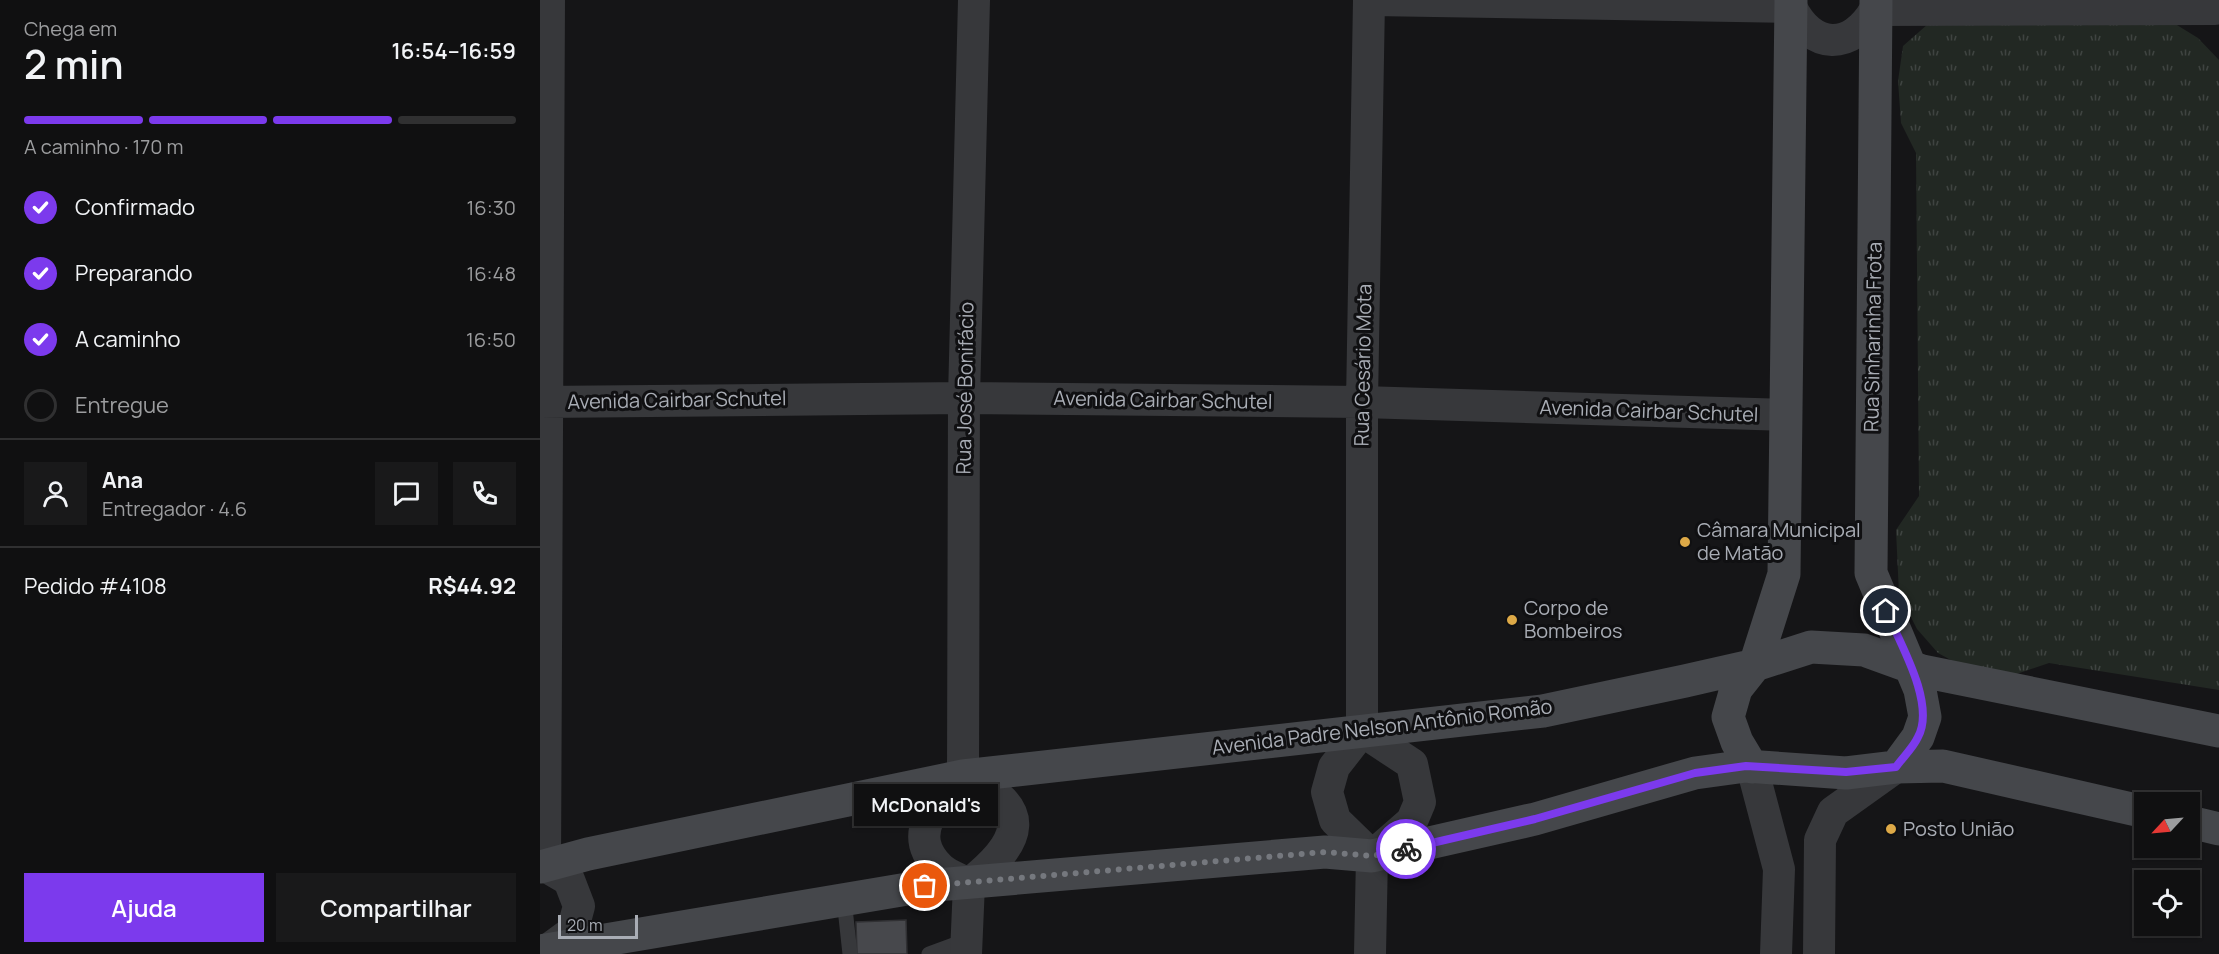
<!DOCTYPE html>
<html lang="pt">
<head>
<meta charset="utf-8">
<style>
  body { margin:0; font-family:Manrope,sans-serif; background:#19191a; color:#f1f3f6; height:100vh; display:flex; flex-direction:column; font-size:22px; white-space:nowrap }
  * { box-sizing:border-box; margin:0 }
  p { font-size:20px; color:#9c9d9f }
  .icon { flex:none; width:33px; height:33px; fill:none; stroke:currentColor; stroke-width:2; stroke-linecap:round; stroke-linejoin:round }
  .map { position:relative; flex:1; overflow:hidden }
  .side { display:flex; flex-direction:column; background:#101011; width:540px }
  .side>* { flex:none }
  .needle { width:39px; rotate:244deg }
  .buttons { position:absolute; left:1594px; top:792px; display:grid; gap:12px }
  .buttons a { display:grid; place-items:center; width:66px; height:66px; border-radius:0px; background:#101011; box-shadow:0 2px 4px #0004,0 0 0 2px #303031; font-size:30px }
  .scale { position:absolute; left:18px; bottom:15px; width:80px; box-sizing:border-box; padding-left:6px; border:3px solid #a9adb5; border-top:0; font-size:16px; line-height:21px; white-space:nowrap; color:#a9adb5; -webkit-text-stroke:4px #101012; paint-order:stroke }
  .pin { position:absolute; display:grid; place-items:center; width:51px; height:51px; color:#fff; margin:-26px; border:3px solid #fff; border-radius:50%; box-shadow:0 2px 6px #0007 }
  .courier { position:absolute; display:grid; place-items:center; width:60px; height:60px; margin:-30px; border:4px solid #7c3aed; border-radius:50%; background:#fff; color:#222; box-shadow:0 2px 8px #0007 }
  .bubble { position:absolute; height:42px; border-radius:0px; background:#101011; box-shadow:0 2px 4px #0004,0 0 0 2px #303031; font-size:20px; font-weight:600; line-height:42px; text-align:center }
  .summary em { font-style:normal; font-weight:600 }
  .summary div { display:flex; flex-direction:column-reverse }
  .summary { display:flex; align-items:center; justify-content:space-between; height:102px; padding:0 24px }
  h1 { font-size:39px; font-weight:600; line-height:45px }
  .bar { display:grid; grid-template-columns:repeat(4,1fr); gap:9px 6px; align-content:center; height:72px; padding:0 24px }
  .bar i { height:8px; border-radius:4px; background:#303031 }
  .bar .active { background:#7c3aed }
  .bar p { grid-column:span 4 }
  .line { display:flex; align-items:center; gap:15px; padding:0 24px; border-top:2px solid #303031 }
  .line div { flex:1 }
  .round { display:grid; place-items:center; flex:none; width:63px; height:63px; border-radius:0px; background:#19191a }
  ol { padding:0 24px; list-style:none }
  li { display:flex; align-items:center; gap:18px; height:66px }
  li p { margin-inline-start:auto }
  li .icon { padding:6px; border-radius:50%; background:#7c3aed; color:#fff; stroke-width:4 }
  li:last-child { color:#9c9d9f }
  li i { width:33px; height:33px; border:3px solid #303031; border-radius:50% }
  .cta { display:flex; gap:12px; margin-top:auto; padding:12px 24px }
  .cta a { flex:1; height:69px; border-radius:0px; background:#7c3aed; color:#fff; font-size:24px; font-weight:600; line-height:69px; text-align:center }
  .cta a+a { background:#19191a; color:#f1f3f6 }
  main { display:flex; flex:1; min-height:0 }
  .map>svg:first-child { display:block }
  .park { fill:url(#park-tufts) }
  .building { fill:#47484c; stroke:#303033; stroke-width:1.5 }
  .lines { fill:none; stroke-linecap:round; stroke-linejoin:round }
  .lane { stroke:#37383b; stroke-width:15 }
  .street { stroke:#37383b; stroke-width:32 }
  .secondary { stroke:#45474b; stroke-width:33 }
  .done { stroke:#75787e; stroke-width:6; stroke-dasharray:0 10.8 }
  .route { stroke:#7c3aed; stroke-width:8 }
  .poi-dot { fill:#dda947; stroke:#101012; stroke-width:2 }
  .labels { text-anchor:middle; stroke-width:6; stroke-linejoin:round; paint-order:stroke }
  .street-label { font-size:20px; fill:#a9adb5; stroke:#101012 }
  .poi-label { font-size:20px; fill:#a9adb5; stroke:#101012; text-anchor:start }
</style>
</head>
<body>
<main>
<section class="side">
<div class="summary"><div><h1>2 min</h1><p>Chega em</p></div><em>16:54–16:59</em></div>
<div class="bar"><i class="active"></i><i class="active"></i><i class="active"></i><i></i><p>A caminho · 170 m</p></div>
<ol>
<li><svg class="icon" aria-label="check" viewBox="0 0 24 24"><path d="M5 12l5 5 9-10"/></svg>Confirmado<p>16:30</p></li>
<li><svg class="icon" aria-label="check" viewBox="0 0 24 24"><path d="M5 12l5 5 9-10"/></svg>Preparando<p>16:48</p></li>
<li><svg class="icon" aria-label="check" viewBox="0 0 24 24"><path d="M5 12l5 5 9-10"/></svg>A caminho<p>16:50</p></li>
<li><i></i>Entregue</li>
</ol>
<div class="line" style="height:108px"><a class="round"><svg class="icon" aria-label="person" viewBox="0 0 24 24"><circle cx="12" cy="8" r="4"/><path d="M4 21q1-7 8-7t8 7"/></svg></a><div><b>Ana</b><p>Entregador · 4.6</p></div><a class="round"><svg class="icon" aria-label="chat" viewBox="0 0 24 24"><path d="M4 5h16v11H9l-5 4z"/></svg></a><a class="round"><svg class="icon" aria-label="phone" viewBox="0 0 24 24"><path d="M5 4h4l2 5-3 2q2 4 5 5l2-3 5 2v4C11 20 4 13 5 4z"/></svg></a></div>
<div class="line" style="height:78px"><div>Pedido #4108</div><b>R$44.92</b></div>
<div class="cta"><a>Ajuda</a><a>Compartilhar</a></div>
</section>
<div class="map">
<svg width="1679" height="954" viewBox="0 0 1679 954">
  <defs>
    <pattern id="park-tufts" width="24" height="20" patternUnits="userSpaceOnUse" patternTransform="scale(1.5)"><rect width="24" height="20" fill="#222823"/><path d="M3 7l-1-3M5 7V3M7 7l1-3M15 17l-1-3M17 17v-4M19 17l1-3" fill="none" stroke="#3f4441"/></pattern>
  </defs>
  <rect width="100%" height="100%" fill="#151517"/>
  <path class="park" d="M 1632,22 L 1658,38 L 1679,60 L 1679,690 L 1509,663 L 1465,678 L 1431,671 L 1398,653 L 1377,629 L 1359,594 L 1356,530 L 1379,496 L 1376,153 L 1361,123 L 1358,81 L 1363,46 L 1388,24 Z"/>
  <path class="building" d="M 366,920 L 367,954 L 317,954 L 316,922 Z"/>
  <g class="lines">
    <path class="lane" d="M 304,899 L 310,954
      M 389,954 L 427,940"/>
    <path class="street" d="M 833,0 L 1251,7
      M 1251,7 C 1272,50 1311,51 1335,10
      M 1335,10 L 1675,9
      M 0,402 L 424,398 L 822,402 L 1246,415
      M 822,731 L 822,402 L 829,0
      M 822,731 L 872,764 L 880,802 L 872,821 L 832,856
      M 822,731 L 794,767 L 787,792 L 795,820 L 832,856
      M 1212,767 L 1239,869 L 1236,954
      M 423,776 L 424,398 L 434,0
      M 423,776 C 495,807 483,841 429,884
      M 423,776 C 398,801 364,833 400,868 C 407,875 420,879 429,884
      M 5,866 L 9,0
      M 5,866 L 29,880 L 39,906 L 32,932 L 9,949
      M 426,954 L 429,884
      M 830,954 L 832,856
      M 1279,954 L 1280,840 L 1293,812 L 1356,767"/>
    <path class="secondary" d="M 1336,0 L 1331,573 L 1380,690 L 1385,717 L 1378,737 L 1356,767
      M 1212,767 L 1197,742 L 1188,717 L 1196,689 L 1215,665 L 1244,574 L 1251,0
      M 1650,822 L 1679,829
      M 0,867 L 48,854 L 423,776 L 1003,711 L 1145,681 L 1215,665 L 1271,647 L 1324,650 L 1382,671 L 1679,731
      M 0,951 L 385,886 L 785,852 L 832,856 L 995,819 L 1155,773 L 1206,766 L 1306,773 L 1356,767 L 1403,766 L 1605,812"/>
  </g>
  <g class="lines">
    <path class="done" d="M 385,886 L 785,852 L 832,856 L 866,849"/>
    <path class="route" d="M 866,849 L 995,819 L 1155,773 L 1206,766 L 1306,772 L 1356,767 C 1363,757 1373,748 1378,737 C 1396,704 1360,643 1346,611"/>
  </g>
  <g class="poi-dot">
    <circle cx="1145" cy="542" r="6"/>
    <circle cx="972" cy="620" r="6"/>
    <circle cx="1351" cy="829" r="6"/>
  </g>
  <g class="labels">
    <g class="street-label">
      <text transform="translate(1333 337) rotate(-89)" y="7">Rua Sinharinha Frota</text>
      <text transform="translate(823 365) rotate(-89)" y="7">Rua Cesário Mota</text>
      <text transform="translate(425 388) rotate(-89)" y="7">Rua José Bonifácio</text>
      <text transform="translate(137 400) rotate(-1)" y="7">Avenida Cairbar Schutel</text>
      <text transform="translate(623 400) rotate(1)" y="7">Avenida Cairbar Schutel</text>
      <text transform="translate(1109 411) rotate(2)" y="7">Avenida Cairbar Schutel</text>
      <text transform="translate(842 727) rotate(-7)" y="7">Avenida Padre Nelson Antônio Romão</text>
    </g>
    <g class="poi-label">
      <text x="1157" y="537">Câmara Municipal<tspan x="1157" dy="23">de Matão</tspan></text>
      <text x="984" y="615">Corpo de<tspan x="984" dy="23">Bombeiros</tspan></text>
      <text x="1363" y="836">Posto União</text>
    </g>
  </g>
</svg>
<div class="buttons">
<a><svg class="needle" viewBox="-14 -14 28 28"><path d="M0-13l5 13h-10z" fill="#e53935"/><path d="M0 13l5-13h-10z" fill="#9c9d9f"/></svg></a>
<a><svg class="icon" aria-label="locate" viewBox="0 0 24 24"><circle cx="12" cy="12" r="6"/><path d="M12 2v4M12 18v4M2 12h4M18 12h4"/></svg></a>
</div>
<div class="scale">20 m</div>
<div class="pin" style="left:385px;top:886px;background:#ea580c"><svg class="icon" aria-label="bag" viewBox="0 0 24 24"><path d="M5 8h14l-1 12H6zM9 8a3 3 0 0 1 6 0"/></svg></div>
<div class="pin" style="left:1346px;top:611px;background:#1f2937"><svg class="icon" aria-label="home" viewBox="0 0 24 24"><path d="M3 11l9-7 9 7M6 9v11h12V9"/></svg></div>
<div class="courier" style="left:866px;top:849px"><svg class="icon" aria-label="bike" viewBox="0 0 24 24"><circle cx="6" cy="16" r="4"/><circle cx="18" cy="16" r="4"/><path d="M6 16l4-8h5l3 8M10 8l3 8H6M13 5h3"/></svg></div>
<div class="bubble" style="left:314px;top:784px;width:144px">McDonald's</div>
</div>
</main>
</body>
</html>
